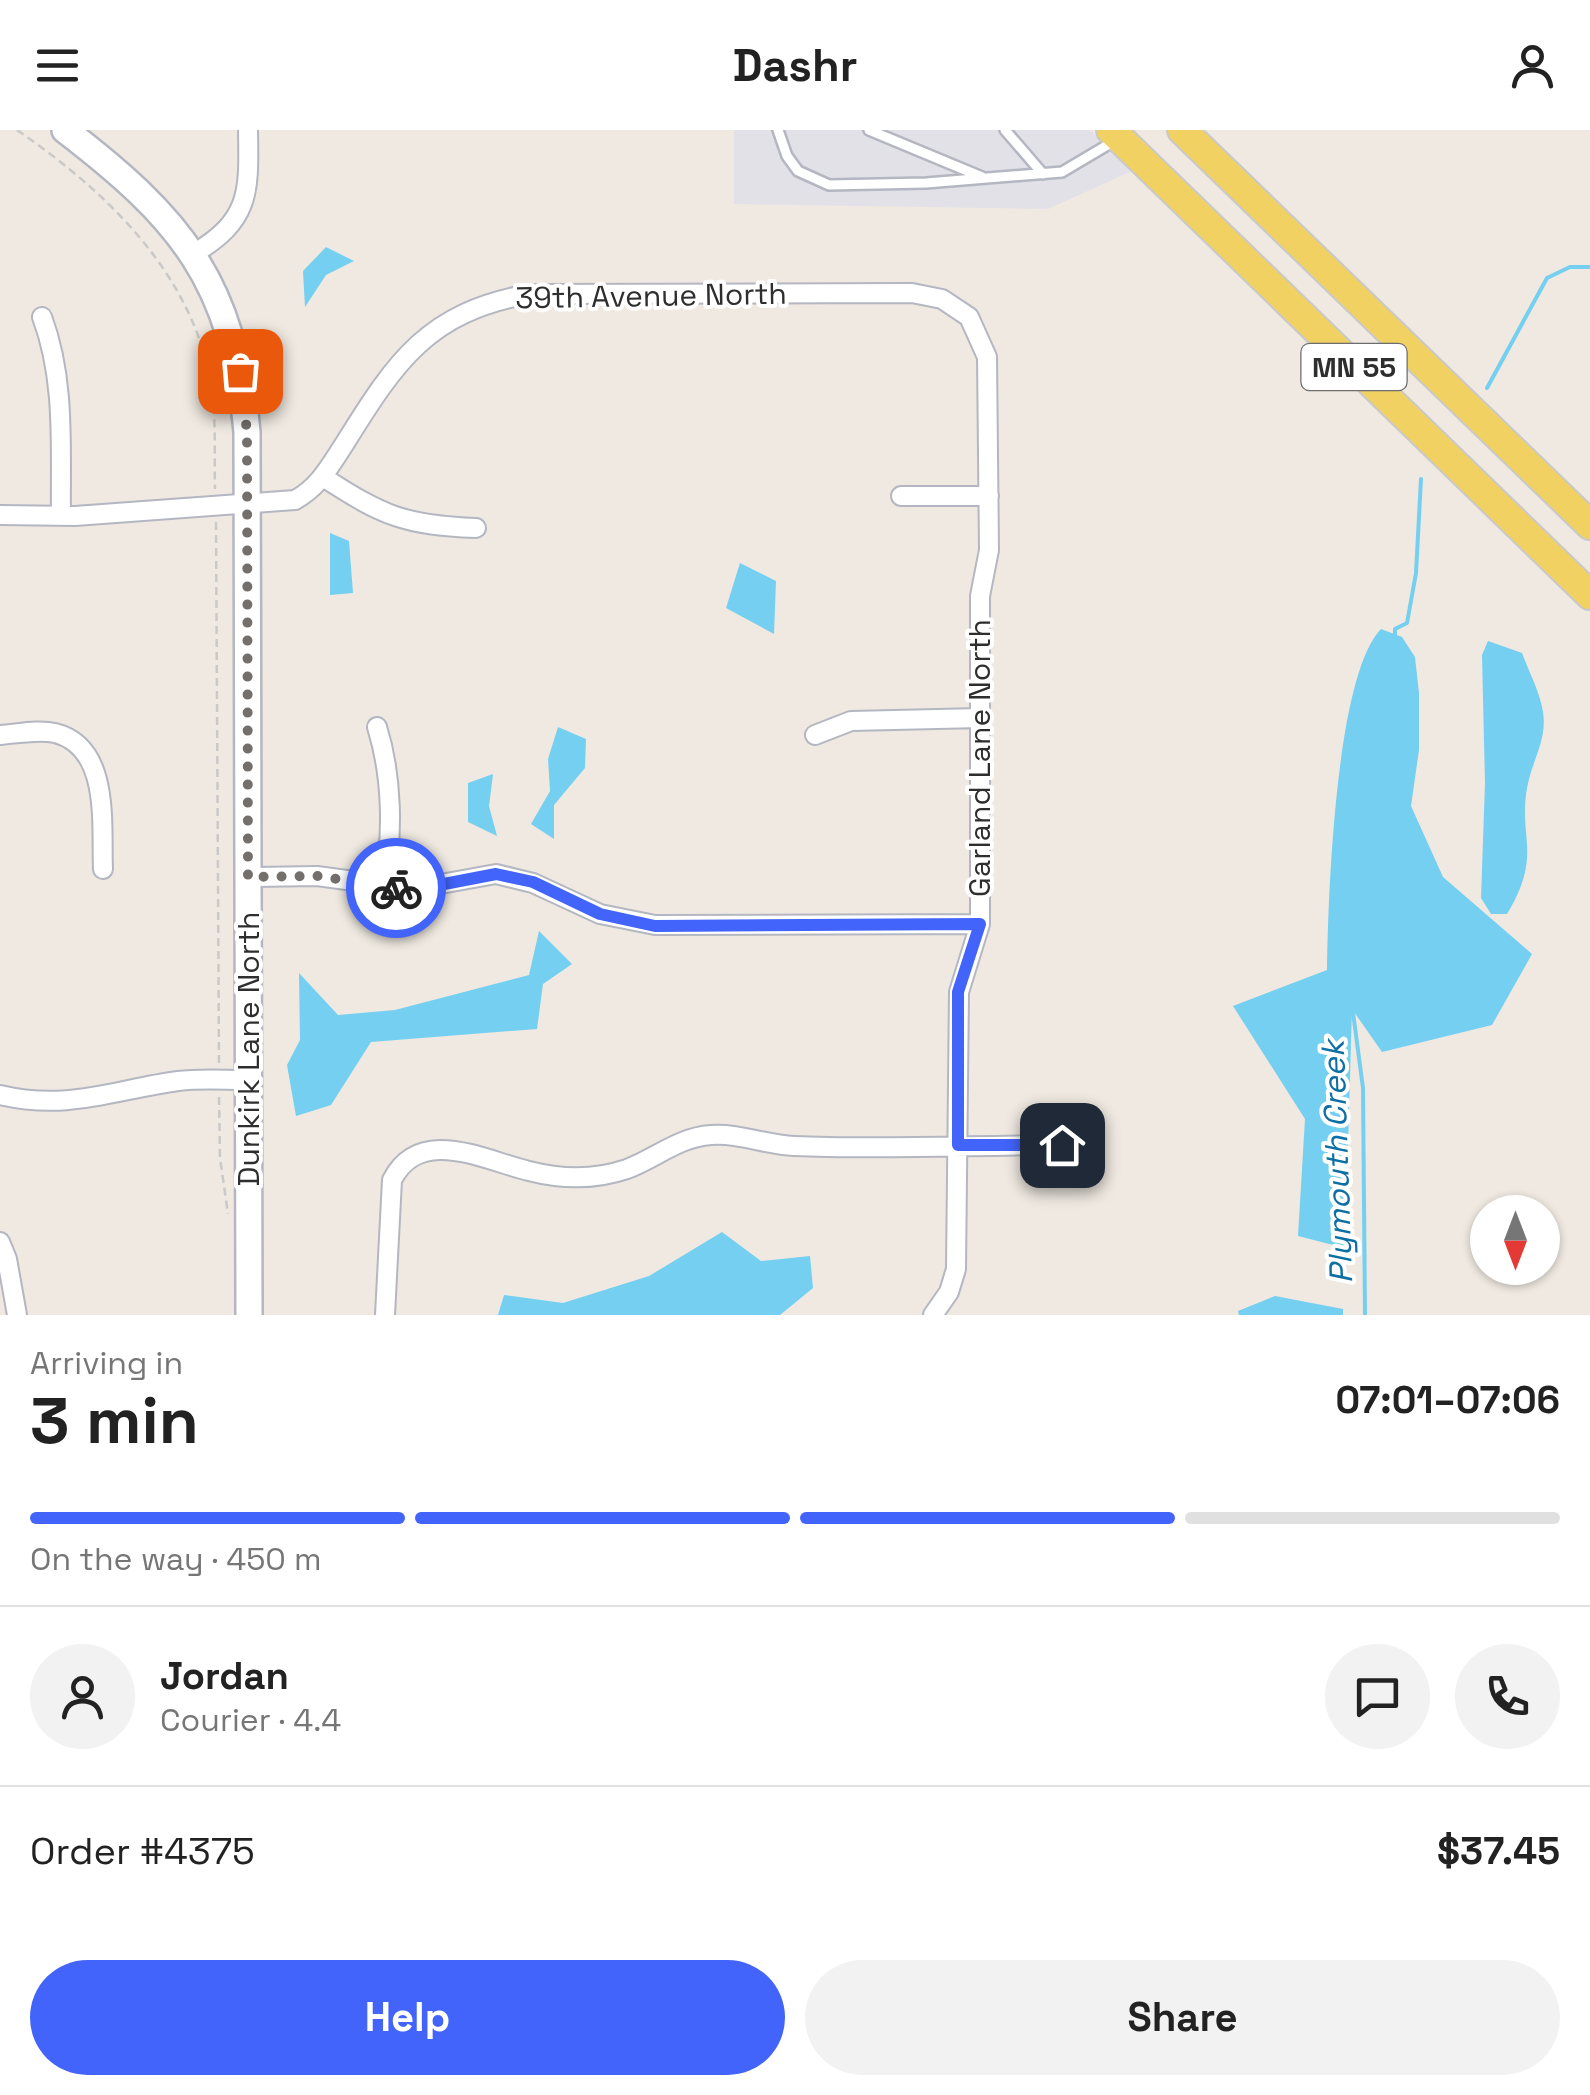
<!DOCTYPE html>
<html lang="en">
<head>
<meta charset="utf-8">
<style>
  body { margin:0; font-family:"Space Grotesk",sans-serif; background:#f2f2f2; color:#222; height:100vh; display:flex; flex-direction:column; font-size:38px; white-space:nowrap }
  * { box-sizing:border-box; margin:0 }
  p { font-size:32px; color:#767676 }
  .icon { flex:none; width:55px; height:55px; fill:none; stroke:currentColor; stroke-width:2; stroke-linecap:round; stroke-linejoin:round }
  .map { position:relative; height:1185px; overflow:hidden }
  .side { display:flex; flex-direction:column; background:#fff; flex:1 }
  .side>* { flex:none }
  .needle { width:65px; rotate:180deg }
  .tools { position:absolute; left:1470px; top:1065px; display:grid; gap:20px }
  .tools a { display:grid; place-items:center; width:90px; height:90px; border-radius:50%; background:#fff; box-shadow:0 2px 8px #0004; font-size:50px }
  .pin { position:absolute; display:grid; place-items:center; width:85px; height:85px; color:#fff; margin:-42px; border-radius:20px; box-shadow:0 5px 15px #0006 }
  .courier { position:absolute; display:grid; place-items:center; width:100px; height:100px; margin:-50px; border:8px solid #4264fb; border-radius:50%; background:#fff; color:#222; box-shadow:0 2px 12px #0007 }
  .summary em { font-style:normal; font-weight:700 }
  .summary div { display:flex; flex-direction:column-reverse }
  .summary { display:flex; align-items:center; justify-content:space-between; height:170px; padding:0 30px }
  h1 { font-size:65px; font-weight:700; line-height:75px }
  .bar { display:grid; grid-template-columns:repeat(4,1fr); gap:15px 10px; align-content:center; height:120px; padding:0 30px }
  .bar i { height:12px; border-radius:8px; background:#e0e0e0 }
  .bar .active { background:#4264fb }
  .bar p { grid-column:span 4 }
  .line { display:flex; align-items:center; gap:25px; padding:0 30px; border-top:2px solid #e0e0e0 }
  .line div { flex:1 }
  .round { display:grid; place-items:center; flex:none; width:105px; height:105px; border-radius:52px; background:#f2f2f2 }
  .primary-button { display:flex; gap:20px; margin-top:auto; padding:20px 30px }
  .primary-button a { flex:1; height:115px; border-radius:60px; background:#4264fb; color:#fff; font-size:40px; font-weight:700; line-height:115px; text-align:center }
  .primary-button a+a { background:#f2f2f2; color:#222 }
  header { display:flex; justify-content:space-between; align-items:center; height:130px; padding:0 30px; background:#fff; font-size:45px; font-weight:700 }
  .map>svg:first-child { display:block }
  .industrial { fill:#e3e1e8 }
  .water { fill:#75cff0 }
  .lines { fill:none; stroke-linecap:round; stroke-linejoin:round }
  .stream { stroke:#75cff0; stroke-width:4 }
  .lane-casing { stroke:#b4b7c1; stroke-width:14 }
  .street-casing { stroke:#b4b7c1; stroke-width:22 }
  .secondary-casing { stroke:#b4b7c1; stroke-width:30 }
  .primary-casing { stroke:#c9c9c9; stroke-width:32 }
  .path { stroke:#c9c9c9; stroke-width:2.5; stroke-dasharray:8 5; stroke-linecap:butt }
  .lane { stroke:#fff; stroke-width:9 }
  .street { stroke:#fff; stroke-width:18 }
  .secondary { stroke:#fff; stroke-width:25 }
  .primary { stroke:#f2d163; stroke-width:28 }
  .done { stroke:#726f6d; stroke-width:10; stroke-dasharray:0 18 }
  .route { stroke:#4264fb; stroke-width:12 }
  .labels { text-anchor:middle; stroke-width:8; stroke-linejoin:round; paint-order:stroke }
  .shield { fill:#fff; stroke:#6d6d6d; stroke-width:2.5 }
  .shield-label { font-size:28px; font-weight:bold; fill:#2e2e2e }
  .street-label { font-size:30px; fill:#2e2e2e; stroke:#fff }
  .water-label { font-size:32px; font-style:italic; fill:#0d6fa3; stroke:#fff }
</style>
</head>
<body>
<header><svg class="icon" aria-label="menu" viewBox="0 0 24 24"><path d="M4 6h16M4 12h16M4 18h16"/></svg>Dashr<svg class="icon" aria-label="person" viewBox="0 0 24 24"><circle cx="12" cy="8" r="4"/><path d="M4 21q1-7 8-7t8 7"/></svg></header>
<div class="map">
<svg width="1590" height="1185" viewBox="0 0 1590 1185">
  <rect width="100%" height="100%" fill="#efe9e1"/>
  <path class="industrial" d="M 734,0 L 1090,0 L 1132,41 L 1048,79 L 734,74 Z"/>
  <path class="water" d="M 326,117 L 354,131 L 326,145 L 305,177 L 303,141 Z
    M 330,403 L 349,411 L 353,463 L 330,465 Z
    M 740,433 L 776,451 L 774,504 L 726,478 Z
    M 1381,499 L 1402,507 L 1415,527 L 1419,563 L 1419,620 L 1411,676 L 1443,747 L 1532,824 L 1492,895 L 1382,922 L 1352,879 L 1345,1118 L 1298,1106 L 1305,989 L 1233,876 L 1327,840 C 1328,770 1335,546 1381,499 Z
    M 1488,511 L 1522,523 C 1529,542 1540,562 1543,582 C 1547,607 1535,626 1529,649 C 1515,707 1545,721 1507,784 L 1491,784 L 1481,768 L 1485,653 L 1482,525 Z
    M 558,597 L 586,609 L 585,638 L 554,675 L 554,709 L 531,694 L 550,661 L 548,629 Z
    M 493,644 L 489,676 L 497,706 L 468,692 L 468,653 Z
    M 539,801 L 572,834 L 543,854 L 537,899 L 371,912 L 331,975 L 296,986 L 287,935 L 300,910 L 299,843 L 338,885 L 395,880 L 529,845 Z
    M 722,1102 L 761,1131 L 810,1126 L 813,1158 L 780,1185 L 498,1185 L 504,1165 L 563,1173 L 649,1146 Z
    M 1275,1166 L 1343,1179 L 1343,1185 L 1239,1185 L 1238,1181 Z"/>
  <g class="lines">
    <path class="stream" d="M 1487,258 L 1547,148 L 1570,137 L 1590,137
      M 1395,510 L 1395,499 L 1407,493 L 1416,443 L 1421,349
      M 1352,875 L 1363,958 L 1365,1185"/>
    <defs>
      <path id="lane" d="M 778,0 L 787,26 L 798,41 L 829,55 L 926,53 L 1062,42 L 1116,10
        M 869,0 L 982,47
        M 1005,0 L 1043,44"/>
      <path id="street" d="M 193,124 C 251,90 249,62 248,0
        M 42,187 C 66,251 60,319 61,386
        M 323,347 C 383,386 404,395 476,398
        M 901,366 L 989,366
        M 0,385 L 75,386 L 295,370 C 319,357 330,336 345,313 C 396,231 428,182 529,164 L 912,163 L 942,169 L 969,187 L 987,227 L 989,420 L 980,466 L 980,794 L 959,862 L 956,1139 L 949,1162 L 933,1185
        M 377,597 C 392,645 394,706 383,756
        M 0,605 C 17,604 38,599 55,603 C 111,617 101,695 103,739
        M 815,605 L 851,591 L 980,588
        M 248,747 L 317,746 L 413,759 L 496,744 L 533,753 L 600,784 L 655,795 L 980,794
        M 0,965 C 68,981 113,960 178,951 C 201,948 225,950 248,950
        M 0,1112 L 7,1129 L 17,1185
        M 385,1185 L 392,1050 C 420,995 483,1030 529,1041 C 560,1049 595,1050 627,1039 C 656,1028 679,1007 711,1005 C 740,1003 766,1015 794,1016 C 883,1020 973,1015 1062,1015"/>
      <path id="secondary" d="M 65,0 C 181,89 233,151 247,302 L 249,1185"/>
      <path id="primary" d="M 1111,0 L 1590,465
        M 1182,0 L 1590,395"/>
    </defs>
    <use href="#lane" class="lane-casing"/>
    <use href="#street" class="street-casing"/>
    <use href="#secondary" class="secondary-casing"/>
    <use href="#primary" class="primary-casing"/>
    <path class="path" d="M 17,0 C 103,59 186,137 209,243 C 217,280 214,321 215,359
      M 216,392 L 219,934
      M 219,967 L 220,1028 L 228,1084"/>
    <use href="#lane" class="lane"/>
    <use href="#street" class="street"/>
    <use href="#secondary" class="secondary"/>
    <use href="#primary" class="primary"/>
  </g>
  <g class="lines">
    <path class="done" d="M 240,241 L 247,302 L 248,747 L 317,746 L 396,758"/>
    <path class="route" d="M 396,758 L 413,760 L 496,744 L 533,752 L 600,784 L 655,796 L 980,794 L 958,862 L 958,1015 L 1062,1015"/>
  </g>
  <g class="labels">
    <rect class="shield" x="1301.5" y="214" width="105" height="46" rx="8"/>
    <g class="shield-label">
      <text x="1354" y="247">MN 55</text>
    </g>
    <g class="street-label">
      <text transform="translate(651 166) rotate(-1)" y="10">39th Avenue North</text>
      <text transform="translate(980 628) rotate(-90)" y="10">Garland Lane North</text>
      <text transform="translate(249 919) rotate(-90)" y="10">Dunkirk Lane North</text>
    </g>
    <g class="water-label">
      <text transform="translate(1337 1032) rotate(-92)" y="11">Plymouth Creek</text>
    </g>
  </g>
</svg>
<div class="tools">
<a><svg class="needle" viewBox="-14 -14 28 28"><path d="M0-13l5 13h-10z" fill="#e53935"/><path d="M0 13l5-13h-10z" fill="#767676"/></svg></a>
</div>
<div class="pin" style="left:240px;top:241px;background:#ea580c"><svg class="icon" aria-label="bag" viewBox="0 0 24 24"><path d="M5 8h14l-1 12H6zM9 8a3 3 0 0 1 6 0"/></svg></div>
<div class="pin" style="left:1062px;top:1015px;background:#1f2937"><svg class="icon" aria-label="home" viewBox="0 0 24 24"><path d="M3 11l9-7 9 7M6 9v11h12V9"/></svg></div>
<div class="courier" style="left:396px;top:758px"><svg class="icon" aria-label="bike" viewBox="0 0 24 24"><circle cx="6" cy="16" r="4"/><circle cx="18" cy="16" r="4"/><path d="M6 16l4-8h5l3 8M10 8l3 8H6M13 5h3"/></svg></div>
</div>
<section class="side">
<div class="summary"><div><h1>3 min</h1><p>Arriving in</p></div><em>07:01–07:06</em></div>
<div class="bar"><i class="active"></i><i class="active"></i><i class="active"></i><i></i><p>On the way · 450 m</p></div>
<div class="line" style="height:180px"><a class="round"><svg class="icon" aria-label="person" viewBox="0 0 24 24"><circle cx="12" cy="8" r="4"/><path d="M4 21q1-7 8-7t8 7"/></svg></a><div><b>Jordan</b><p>Courier · 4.4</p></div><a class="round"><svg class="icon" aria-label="chat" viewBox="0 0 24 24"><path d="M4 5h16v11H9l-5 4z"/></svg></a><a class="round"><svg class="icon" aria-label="phone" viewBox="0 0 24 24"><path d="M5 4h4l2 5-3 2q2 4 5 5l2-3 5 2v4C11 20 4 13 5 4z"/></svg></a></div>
<div class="line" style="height:130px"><div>Order #4375</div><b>$37.45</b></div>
<div class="primary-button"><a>Help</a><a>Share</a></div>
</section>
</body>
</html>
